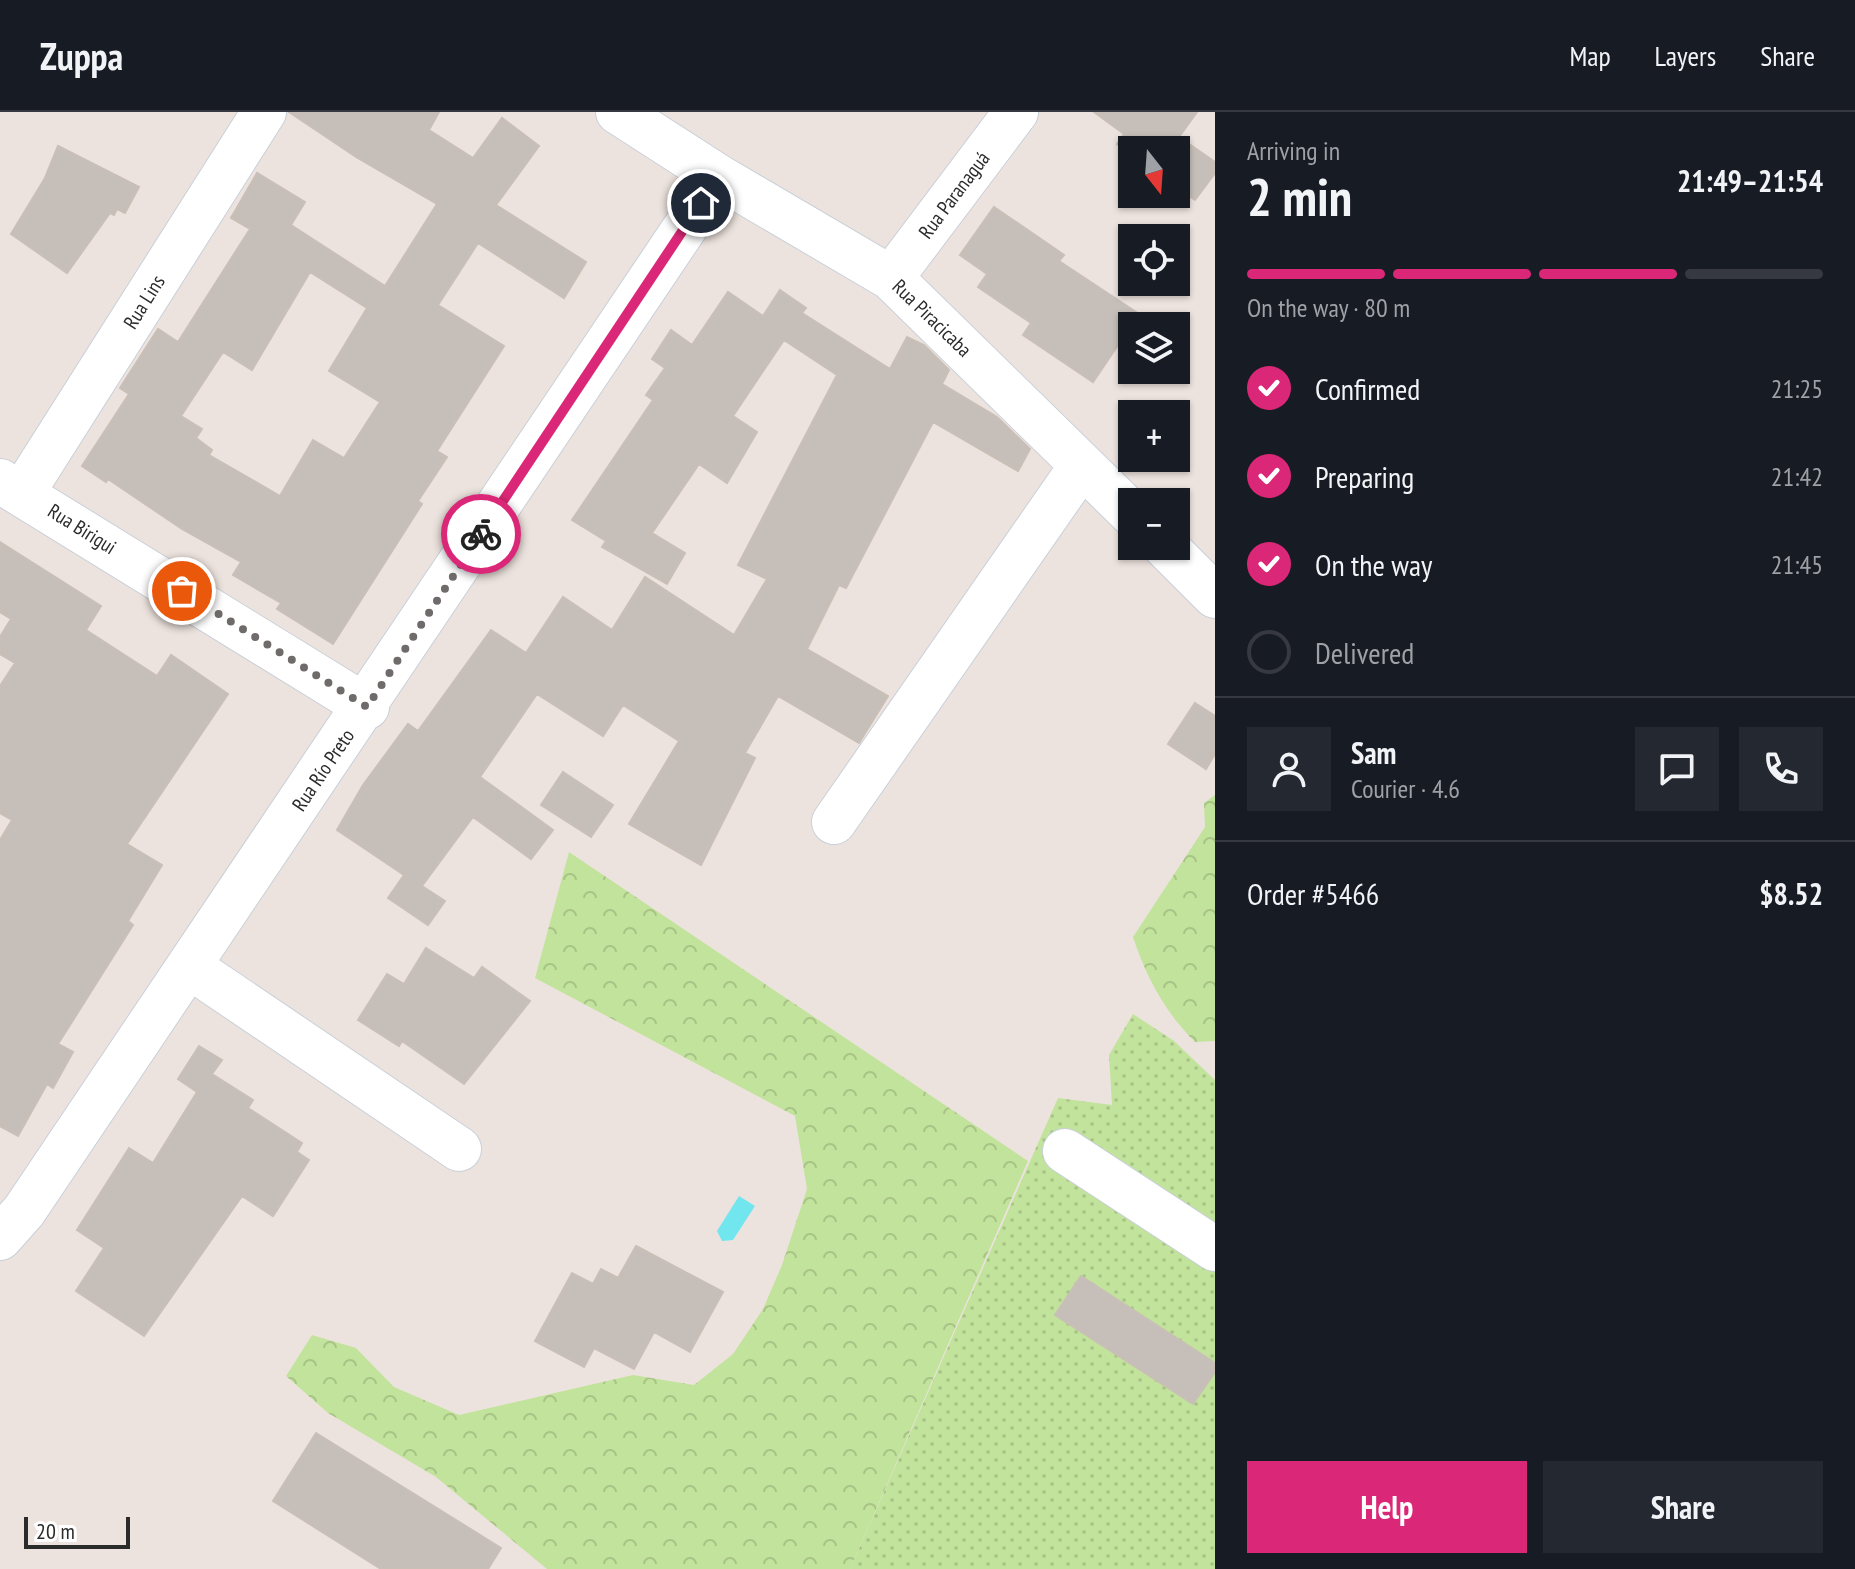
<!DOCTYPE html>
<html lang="en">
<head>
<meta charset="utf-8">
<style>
  body { margin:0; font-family:"PT Sans Narrow",sans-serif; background:#242831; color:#f1f3f6; height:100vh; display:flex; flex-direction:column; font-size:30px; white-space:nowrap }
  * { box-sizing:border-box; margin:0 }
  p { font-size:26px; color:#9ea1a6 }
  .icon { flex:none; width:44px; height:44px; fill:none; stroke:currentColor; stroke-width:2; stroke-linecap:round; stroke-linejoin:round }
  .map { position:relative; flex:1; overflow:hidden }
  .side { display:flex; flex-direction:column; background:#171b24; width:640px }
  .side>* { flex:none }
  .needle { width:52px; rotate:163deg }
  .controls { position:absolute; left:1118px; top:24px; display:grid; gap:16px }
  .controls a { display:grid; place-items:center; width:72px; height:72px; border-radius:0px; background:#171b24; box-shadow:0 2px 6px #0004; font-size:40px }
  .scale { position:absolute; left:24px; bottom:20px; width:106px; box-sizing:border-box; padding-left:8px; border:4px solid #2b2b2b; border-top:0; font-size:22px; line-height:28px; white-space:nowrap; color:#2b2b2b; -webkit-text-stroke:6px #fff; paint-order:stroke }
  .pin { position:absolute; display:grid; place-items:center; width:68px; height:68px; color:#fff; margin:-34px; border:4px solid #fff; border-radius:50%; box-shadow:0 2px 8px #0007 }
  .courier { position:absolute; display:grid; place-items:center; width:80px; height:80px; margin:-40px; border:6px solid #db2777; border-radius:50%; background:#fff; color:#222; box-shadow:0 2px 10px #0007 }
  .overview em { font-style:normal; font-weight:700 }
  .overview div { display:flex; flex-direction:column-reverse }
  .overview { display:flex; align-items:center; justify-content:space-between; height:136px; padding:0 32px }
  h1 { font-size:52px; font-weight:700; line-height:60px }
  .bar { display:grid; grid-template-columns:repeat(4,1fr); gap:12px 8px; align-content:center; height:96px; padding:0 32px }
  .bar i { height:10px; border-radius:6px; background:#363941 }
  .bar .on { background:#db2777 }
  .bar p { grid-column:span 4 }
  .line { display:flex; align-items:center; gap:20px; padding:0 32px; border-top:2px solid #363941 }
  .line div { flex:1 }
  .round { display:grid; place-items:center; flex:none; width:84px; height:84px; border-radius:0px; background:#242831 }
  ol { padding:0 32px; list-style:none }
  li { display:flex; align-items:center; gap:24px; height:88px }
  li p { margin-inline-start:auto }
  li .icon { padding:8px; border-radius:50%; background:#db2777; color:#fff; stroke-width:4 }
  li:last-child { color:#9ea1a6 }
  li i { width:44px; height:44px; border:4px solid #363941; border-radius:50% }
  .cta { display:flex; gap:16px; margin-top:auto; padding:16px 32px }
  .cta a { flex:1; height:92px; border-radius:0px; background:#db2777; color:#fff; font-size:32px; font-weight:700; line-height:92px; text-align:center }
  .cta a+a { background:#242831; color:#f1f3f6 }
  header { display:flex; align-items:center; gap:48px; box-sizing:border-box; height:112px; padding:0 40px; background:#171b24; border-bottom:2px solid #363941 }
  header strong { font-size:38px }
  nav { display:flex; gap:44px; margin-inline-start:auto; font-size:28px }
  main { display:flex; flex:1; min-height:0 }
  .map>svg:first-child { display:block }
  .grass { fill:url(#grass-dots) }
  .forest { fill:url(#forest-crowns) }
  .water { fill:#72e6ee }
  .building { fill:#c6bfb9; stroke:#c9bfb7; stroke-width:2; fill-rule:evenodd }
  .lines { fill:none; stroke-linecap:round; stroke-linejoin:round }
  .minor-casing { stroke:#c9d0d9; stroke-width:46 }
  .minor { stroke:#fff; stroke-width:44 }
  .done { stroke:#6f6b6a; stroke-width:8; stroke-dasharray:0 14.4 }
  .route { stroke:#db2777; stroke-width:10 }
  .labels { text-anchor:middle; stroke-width:7; stroke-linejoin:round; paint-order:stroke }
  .street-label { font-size:20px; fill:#2b2b2b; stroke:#fff }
</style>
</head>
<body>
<header>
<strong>Zuppa</strong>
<nav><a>Map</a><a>Layers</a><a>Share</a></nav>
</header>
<main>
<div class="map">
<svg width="1215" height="1457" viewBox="0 0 1215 1457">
  <defs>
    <pattern id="grass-dots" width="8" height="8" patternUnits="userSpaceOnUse" patternTransform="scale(2)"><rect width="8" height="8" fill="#c2e39b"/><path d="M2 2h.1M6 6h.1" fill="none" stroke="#a7c386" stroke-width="1.8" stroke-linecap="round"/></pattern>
    <pattern id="forest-crowns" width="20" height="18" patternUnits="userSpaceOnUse" patternTransform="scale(2)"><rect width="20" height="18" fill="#c2e39b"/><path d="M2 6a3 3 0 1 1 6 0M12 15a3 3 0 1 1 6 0" fill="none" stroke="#a7c386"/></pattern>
  </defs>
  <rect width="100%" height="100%" fill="#ede3de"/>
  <path class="grass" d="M 1133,902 L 1174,929 L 1215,968 L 1215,1457 L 850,1457 L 1058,986 L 1112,993 L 1109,943 Z"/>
  <path class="forest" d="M 1215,683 L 1215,929 L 1195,930 C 1165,900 1146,865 1133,825 L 1205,715 L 1204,691 Z
    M 569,740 L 1028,1049 L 850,1457 L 547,1457 L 436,1365 L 328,1301 L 286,1264 L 312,1223 L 356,1236 L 394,1275 L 459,1303 L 633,1263 L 694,1273 L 733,1242 L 763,1197 L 782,1153 L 807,1077 L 795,1004 L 535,866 Z"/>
  <path class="water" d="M 739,1084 L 755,1094 L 733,1128 L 722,1129 L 717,1119 Z"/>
  <path class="building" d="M 289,0 L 439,0 L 429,18 L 473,46 L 502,6 L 539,34 L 496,93 L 586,150 L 564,186 L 478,131 L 438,193 L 504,234 L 437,339 L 447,345 L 418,389 L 422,392 L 333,532 L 277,497 L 281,491 L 233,463 L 241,450 L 182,417 L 108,367 L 106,370 L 82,354 L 129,282 L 120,276 L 158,217 L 178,230 L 250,117 L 231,106 L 257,61 L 305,90 L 291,113 L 385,174 L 437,92 L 356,45 ZM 310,160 L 367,196 L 329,259 L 380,290 L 344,346 L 313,328 L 280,384 L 209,343 L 212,338 L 196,326 L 202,317 L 181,304 L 223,240 L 252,258 Z
    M 1094,0 L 1197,0 L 1179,25 L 1215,50 L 1215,61 L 1195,88 L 1176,75 L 1176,38 L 1132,38 L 1132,43 L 1117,32 L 1124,22 Z
    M 58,34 L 139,75 L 125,101 L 117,97 L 114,103 L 110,101 L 67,161 L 11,122 L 45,66 Z
    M 994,95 L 1064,143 L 1059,149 L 1139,202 L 1093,270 L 1023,223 L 1031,211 L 978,175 L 987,162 L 960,143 Z
    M 780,178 L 806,196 L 802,201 L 890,257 L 907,225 L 924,233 L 949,258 L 942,272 L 997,305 L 1030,337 L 1018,359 L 933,310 L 846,476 L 839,473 L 807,537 L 888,584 L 859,631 L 778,584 L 745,641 L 755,646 L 701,753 L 629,712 L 679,629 L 623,593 L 603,624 L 537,582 L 480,665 L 553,718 L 531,747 L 473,705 L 422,774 L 445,789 L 428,813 L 388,786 L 404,763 L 337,718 L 363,673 L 408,612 L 418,619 L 491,518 L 526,541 L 563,485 L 612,518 L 645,465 L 734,523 L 767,467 L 738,453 L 837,263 L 784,228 L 733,304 L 757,320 L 727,371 L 699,352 L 652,421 L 685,441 L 667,472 L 602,435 L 606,429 L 572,408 L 653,288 L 646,283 L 665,256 L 652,247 L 671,218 L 692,233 L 728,180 L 763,204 Z
    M 0,430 L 101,494 L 86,518 L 157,564 L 171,543 L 228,582 L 127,732 L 162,753 L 128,809 L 133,813 L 58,932 L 73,940 L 53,976 L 47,972 L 18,1024 L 0,1014 L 0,728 L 12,708 L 0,701 L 0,574 L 15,551 L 0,542 L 0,525 L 11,507 L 0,500 Z
    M 1195,591 L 1215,604 L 1215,642 L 1206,657 L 1168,632 Z
    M 563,660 L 613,693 L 591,725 L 541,693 Z
    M 426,836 L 474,866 L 482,855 L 530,889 L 464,972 L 402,929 L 399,934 L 358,908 L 387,862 L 404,872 Z
    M 199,934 L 222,948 L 212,962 L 253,988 L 248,996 L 302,1031 L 297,1040 L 309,1048 L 273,1104 L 242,1084 L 144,1224 L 76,1179 L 104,1136 L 77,1118 L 129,1036 L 153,1051 L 197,980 L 178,967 Z
    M 636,1134 L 723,1180 L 690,1240 L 654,1220 L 634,1257 L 594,1236 L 584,1255 L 535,1229 L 572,1161 L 593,1172 L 601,1157 L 618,1166 Z
    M 1081,1164 L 1215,1251 L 1215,1260 L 1193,1292 L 1055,1203 Z
    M 316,1321 L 501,1436 L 488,1457 L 381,1457 L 273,1389 Z"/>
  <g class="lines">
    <defs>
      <path id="minor" d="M 618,0 L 719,65 L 891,166 L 1132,402
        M 891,166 L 1016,0
        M 0,369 L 367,595
        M 23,380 L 264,0
        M 1165,434 L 1215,484
        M 834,710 L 1082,353
        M 190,855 L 459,1037
        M 1065,1039 L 1215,1137
        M 0,1126 L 24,1099 L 719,65"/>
    </defs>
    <use href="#minor" class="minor-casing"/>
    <use href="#minor" class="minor"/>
  </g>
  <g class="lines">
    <path class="done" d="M 182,479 L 367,595 L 481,422"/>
    <path class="route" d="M 481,422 L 701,91"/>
  </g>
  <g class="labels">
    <g class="street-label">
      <text transform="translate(954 83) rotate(-53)" y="7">Rua Paranaguá</text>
      <text transform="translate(144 190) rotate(-58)" y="7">Rua Lins</text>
      <text transform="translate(932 206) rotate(44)" y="7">Rua Piracicaba</text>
      <text transform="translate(82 417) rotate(32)" y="7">Rua Birigui</text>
      <text transform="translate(323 658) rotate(-56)" y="7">Rua Río Preto</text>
    </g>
  </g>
</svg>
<div class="controls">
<a><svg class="needle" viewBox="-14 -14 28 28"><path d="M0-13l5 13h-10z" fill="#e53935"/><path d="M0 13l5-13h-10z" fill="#9ea1a6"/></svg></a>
<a><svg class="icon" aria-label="locate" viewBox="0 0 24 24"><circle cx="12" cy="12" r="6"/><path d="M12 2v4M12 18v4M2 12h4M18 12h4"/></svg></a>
<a><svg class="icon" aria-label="layers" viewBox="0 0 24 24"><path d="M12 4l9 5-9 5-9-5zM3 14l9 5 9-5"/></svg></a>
<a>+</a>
<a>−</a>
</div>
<div class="scale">20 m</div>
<div class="pin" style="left:182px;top:479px;background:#ea580c"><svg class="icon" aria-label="bag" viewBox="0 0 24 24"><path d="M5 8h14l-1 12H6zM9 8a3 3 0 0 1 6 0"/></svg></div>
<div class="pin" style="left:701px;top:91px;background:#1f2937"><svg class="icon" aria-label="home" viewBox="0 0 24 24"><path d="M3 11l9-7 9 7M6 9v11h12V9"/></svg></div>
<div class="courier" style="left:481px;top:422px"><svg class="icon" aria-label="bike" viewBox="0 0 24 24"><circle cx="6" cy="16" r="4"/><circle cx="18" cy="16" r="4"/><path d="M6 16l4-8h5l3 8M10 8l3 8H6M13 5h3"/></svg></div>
</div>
<section class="side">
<div class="overview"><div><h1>2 min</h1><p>Arriving in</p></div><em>21:49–21:54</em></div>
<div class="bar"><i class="on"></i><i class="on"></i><i class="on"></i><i></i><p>On the way · 80 m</p></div>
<ol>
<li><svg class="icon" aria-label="check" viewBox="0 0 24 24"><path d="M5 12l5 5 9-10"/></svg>Confirmed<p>21:25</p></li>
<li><svg class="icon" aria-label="check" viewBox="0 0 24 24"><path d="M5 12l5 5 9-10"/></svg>Preparing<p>21:42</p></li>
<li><svg class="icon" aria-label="check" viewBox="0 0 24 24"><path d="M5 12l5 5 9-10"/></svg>On the way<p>21:45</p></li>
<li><i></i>Delivered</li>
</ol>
<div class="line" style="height:144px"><a class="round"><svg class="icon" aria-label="person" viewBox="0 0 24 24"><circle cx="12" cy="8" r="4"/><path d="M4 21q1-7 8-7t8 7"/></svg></a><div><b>Sam</b><p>Courier · 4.6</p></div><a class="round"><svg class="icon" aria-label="chat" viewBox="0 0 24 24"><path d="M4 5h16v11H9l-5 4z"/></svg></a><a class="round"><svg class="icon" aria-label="phone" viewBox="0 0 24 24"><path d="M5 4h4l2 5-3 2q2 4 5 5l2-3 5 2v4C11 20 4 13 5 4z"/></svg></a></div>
<div class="line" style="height:104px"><div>Order #5466</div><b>$8.52</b></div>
<div class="cta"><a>Help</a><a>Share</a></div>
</section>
</main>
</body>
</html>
